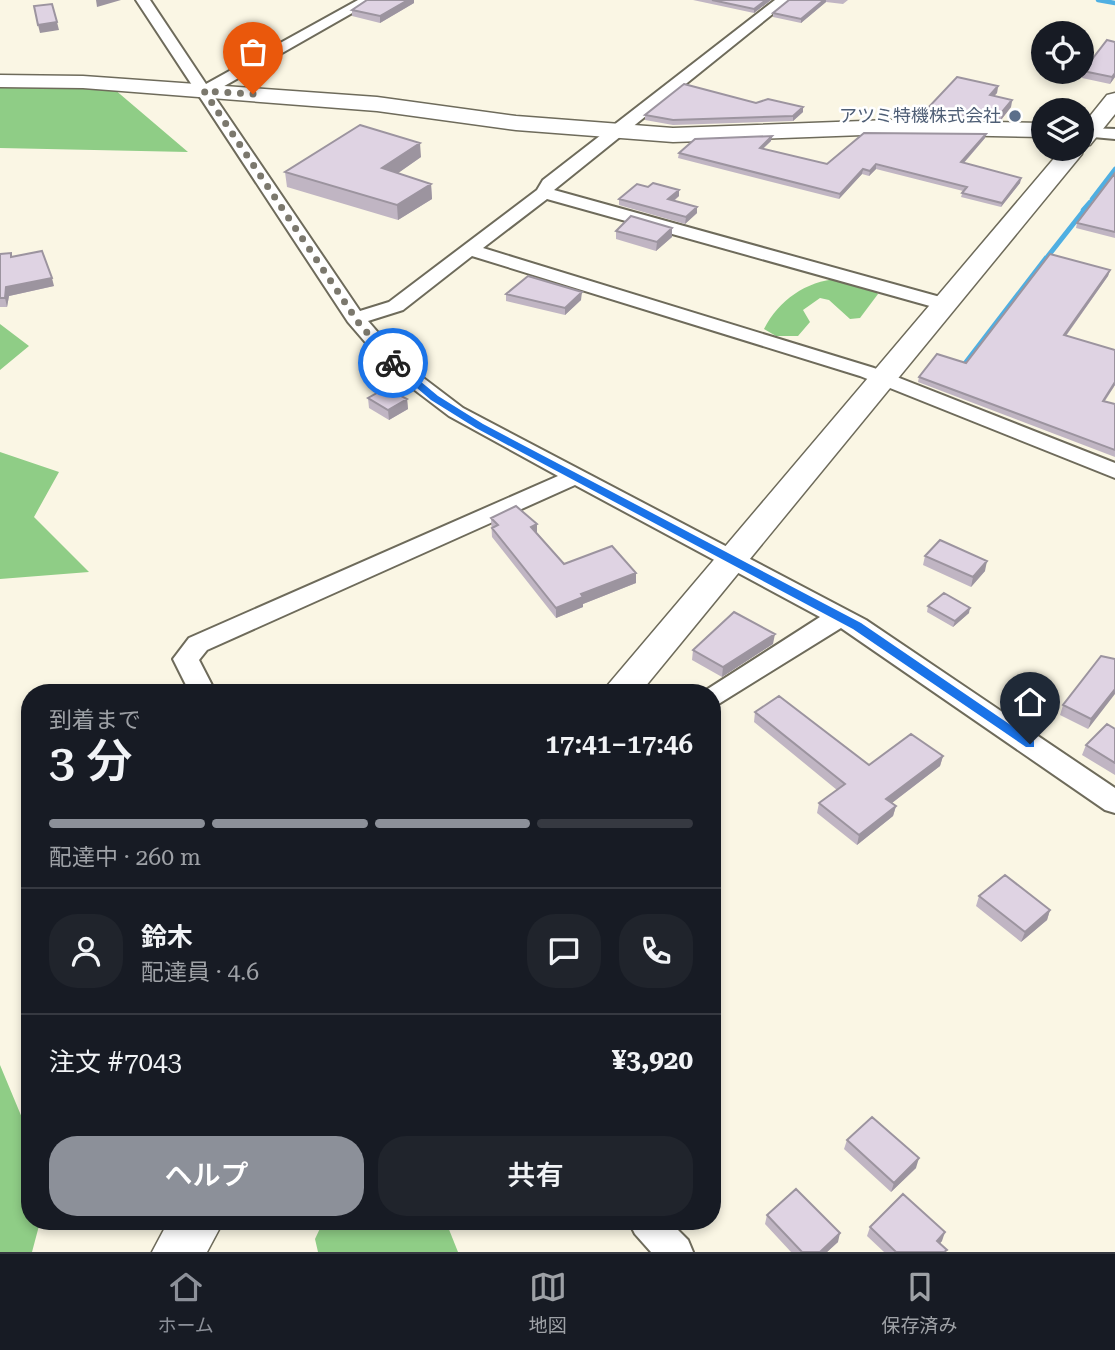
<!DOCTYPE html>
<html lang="ja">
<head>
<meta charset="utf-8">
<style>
  body { margin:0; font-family:"Roboto Serif","Noto Sans JP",serif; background:#20242c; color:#f1f3f6; height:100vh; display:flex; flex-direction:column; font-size:26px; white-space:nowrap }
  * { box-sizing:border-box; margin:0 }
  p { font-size:23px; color:#9ea1a6 }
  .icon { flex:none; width:38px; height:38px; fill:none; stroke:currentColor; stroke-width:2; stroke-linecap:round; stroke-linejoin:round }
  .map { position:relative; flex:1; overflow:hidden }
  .drawer { position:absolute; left:21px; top:684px; width:700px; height:546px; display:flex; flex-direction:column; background:#171b24; border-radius:28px; box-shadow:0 4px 10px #0003 }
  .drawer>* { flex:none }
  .buttons { position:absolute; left:1031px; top:21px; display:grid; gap:14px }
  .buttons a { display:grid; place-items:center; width:63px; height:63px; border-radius:50%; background:#171b24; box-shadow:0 4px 10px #0003; font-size:35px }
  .pin { position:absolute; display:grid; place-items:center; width:60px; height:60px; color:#fff; margin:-72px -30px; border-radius:50% 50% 50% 0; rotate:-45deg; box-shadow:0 0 7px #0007 }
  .pin .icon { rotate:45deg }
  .courier { position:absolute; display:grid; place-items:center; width:70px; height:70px; margin:-35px; border:5px solid #1a73e8; border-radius:50%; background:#fff; color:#222; box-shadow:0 2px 9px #0007 }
  .summary em { font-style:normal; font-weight:600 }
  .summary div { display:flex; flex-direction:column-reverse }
  .summary { display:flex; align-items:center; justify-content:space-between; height:119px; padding:0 28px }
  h1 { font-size:46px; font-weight:600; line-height:52px }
  .bar { display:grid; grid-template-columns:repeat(4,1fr); gap:10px 7px; align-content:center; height:84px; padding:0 28px }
  .bar i { height:9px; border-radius:5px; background:#363941 }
  .bar .on { background:#8c9099 }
  .bar p { grid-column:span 4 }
  .line { display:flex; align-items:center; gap:18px; padding:0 28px; border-top:2px solid #363941 }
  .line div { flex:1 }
  .round { display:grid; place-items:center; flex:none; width:74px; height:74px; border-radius:28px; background:#20242c }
  .primary-button { display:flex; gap:14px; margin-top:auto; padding:14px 28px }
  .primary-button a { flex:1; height:80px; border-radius:28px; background:#8c9099; color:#fff; font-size:28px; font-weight:600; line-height:80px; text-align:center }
  .primary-button a+a { background:#20242c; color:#f1f3f6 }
  .menu { display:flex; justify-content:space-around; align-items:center; height:98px; border-top:2px solid #363941; background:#171b24; font-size:19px; color:#9ea1a6 }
  .menu a { display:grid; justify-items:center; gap:4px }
  .menu .on { color:#8c9099 }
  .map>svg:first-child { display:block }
  .forest { fill:#8fcd86 }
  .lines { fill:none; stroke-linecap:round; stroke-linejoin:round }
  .stream-far1 { stroke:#4fafe2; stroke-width:4.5 }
  .stream { stroke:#4fafe2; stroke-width:5 }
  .street-casing { stroke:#6e6b5b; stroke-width:4 }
  .secondary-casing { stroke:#6e6b5b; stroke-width:3 }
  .street { fill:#fff; fill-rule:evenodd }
  .secondary { fill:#fff; fill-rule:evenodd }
  .wall { fill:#c0b5c3 }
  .shaded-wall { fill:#9c949f }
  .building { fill:#dfd3e3; stroke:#9c949f; stroke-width:2 }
  .route { fill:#1a73e8 }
  .done { stroke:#7b786d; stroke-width:7; stroke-dasharray:0 12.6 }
  .service-dot { fill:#5c6f8a; stroke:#fff; stroke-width:2.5 }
  .labels { text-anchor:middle; stroke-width:5; stroke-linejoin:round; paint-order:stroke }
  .far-service-label { font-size:18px; fill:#4e5e75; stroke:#fff; text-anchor:end }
</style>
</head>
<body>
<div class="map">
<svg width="1115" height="1252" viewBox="0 0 1115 1252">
  <rect width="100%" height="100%" fill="#faf6e4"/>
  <path class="forest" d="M 0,81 L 107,83 L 188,152 L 0,148 Z
    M 838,279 L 874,289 L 878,294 L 860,318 L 850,319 L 829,300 L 820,298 L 803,310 L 810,322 L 798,336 L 776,336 L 764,329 C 779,300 806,281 838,279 Z
    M 0,324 L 29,346 L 0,370 Z
    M 0,452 L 59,472 L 34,517 L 89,572 L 0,579 Z
    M 0,1065 L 30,1137 L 30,1222 L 40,1222 L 32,1252 L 0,1252 Z
    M 323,1222 L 446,1222 L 458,1252 L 318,1252 L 315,1239 Z"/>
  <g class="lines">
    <path class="stream-far1" d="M 1098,0 L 1115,3
      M 1092,199 L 1115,169
      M 1083,210 L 1090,202"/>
    <path class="stream" d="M 1048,256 L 1085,209
      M 960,370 L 1046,258"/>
    <defs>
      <path id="street" d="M 136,0 L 150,0 L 206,84 L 358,0 L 375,0 L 212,93 L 360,311 L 389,302 L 537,190 L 543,180 L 775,0 L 790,0 L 554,190 L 951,300 L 953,304 L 951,308 L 937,308 L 547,199 L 483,248 L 874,368 L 1115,463 L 1115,478 L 860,376 L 472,256 L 403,310 L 368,321 L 405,364 L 463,408 L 866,620 L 1115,788 L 1115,813 L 1105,810 L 841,628 L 712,708 L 712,693 L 703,692 L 820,617 L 575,485 L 207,650 L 199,660 L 216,693 L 190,693 L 173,659 L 189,638 L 558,476 L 449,416 L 391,372 L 348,322 Z
        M 1087,128 L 1115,129 L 1115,139 L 1082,136 L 1082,130 Z
        M 629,1222 L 670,1222 L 688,1240 L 693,1252 L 651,1252 L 635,1234 Z"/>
      <path id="secondary" d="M 0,75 L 83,76 L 377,97 L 516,116 L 673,128 L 890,120 L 1043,123 L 1043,137 L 890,134 L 673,142 L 516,130 L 377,111 L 83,88 L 0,87 Z
        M 1115,93 L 1115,114 L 1090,145 L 1084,146 L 1082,154 L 640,693 L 601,693 L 1062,149 L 1082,149 L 1082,126 L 1107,95 Z
        M 168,1222 L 223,1222 L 207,1252 L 152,1252 Z"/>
    </defs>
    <use href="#street" class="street-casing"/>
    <use href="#secondary" class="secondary-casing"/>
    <use href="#street" class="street"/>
    <use href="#secondary" class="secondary"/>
  </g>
  <path class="wall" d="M 367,0 L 414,0 L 414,3 L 380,23 L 352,16 L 352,10 Z
    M 693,0 L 771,0 L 754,13 Z
    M 789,0 L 848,0 L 843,4 L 826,2 L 801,23 L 773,17 L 773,13 Z
    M 1115,42 L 1115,77 L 1110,84 L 1082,78 L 1083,71 Z
    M 998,86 L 997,93 L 994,96 L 1012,100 L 1011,107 L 1001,120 L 923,118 L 925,111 Z
    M 756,103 L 803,107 L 803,112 L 793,121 L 673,125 L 645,120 L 645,115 Z
    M 985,138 L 964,163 L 1021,178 L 1020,183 L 1001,207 L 961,197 L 963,191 L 876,169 L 869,176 L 862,174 L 839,199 L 678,158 L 679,153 L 771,141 L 763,149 L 827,164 Z
    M 421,157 L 398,173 L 431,184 L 432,199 L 398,220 L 287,187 L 285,172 Z
    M 1115,173 L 1115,238 L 1076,228 L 1077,223 Z
    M 679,196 L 674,201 L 697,213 L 685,224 L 619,205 L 619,199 Z
    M 616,231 L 672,237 L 656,251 L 616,239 Z
    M 0,254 L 12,257 L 54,286 L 9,296 L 7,307 L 0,307 Z
    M 1110,270 L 1108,276 L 1066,336 L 1115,385 L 1105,401 L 1115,404 L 1115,457 L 918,382 L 919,377 L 966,363 Z
    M 506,294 L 581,300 L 565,315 L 506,301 Z
    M 368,398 L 407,399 L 408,409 L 389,420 L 369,408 Z
    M 491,518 L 537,524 L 537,533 L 564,564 L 636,583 L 583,604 L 583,607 L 556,618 L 492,537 Z
    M 925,556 L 985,571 L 971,587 L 923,565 Z
    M 928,606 L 969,613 L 953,627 L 927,612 Z
    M 773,644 L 722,677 L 692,660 L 693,650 Z
    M 1115,659 L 1088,729 L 1060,715 L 1063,705 Z
    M 755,712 L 869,765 L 943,756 L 940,766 L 892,803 L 896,806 L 893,816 L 857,845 L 817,813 L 819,803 L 837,790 L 754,722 Z
    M 1115,729 L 1115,775 L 1082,755 L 1086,745 Z
    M 979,896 L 1050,910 L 1047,920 L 1021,942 L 976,906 Z
    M 847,1140 L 916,1168 L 891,1192 L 844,1149 Z
    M 767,1215 L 838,1242 L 827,1252 L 791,1252 L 765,1224 Z
    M 870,1227 L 942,1241 L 940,1243 L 946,1252 L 884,1252 L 867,1236 Z"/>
  <path class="shaded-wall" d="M 96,0 L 121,0 L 97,7 Z
    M 408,0 L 414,0 L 414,3 L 380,23 L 380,16 Z
    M 766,0 L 771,0 L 754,13 L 754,9 Z
    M 824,0 L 826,0 L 826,2 L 801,23 L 801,19 Z
    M 57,22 L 59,30 L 40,33 L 38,25 Z
    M 1115,73 L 1115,77 L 1110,84 L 1112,77 Z
    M 998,86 L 997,93 L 988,102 L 990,95 Z
    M 1012,100 L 1011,107 L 1001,120 L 1002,112 Z
    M 803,107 L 803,112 L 793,121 L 793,116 Z
    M 986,134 L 985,138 L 960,167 L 961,162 Z
    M 772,136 L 771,141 L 759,152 L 760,148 Z
    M 420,143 L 421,157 L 384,183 L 382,168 Z
    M 876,164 L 876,169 L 869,176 L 870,171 Z
    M 863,169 L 862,174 L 839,199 L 840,194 Z
    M 1021,178 L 1020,183 L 1001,207 L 1002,203 Z
    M 431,184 L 432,199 L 398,220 L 397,205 Z
    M 679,190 L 679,196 L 668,205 L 668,199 Z
    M 697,207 L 697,213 L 685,224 L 686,217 Z
    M 672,228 L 672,237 L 656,251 L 657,242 Z
    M 1110,270 L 1108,276 L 1062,341 L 1064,335 Z
    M 52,278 L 54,286 L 9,296 L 7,307 L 5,298 L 6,287 Z
    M 582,292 L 581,300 L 565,315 L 565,308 Z
    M 1115,382 L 1115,385 L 1101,406 L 1103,401 Z
    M 407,399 L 408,409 L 389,420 L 388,410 Z
    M 537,524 L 537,534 L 531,527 Z
    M 987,561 L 985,571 L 971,587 L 973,577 Z
    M 636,573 L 636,583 L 583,604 L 583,607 L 556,618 L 556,608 L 581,594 Z
    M 970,608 L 969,613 L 953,627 L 955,621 Z
    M 775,634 L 773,644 L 722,677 L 723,667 Z
    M 1115,689 L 1115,694 L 1088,729 L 1091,719 Z
    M 943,756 L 940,766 L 884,809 L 886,799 Z
    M 896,806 L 893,816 L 857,845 L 859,835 Z
    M 1050,910 L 1047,920 L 1021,942 L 1025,932 Z
    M 919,1158 L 916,1168 L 891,1192 L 894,1183 Z
    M 945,1232 L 942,1241 L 934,1250 L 937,1241 Z
    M 840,1233 L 838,1242 L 827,1252 L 820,1252 Z"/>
  <path class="building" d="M 367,0 L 408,0 L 380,16 L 352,10 Z
    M 712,0 L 766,0 L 754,9 Z
    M 789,0 L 824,0 L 801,19 L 773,13 Z
    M 52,4 L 57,22 L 38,25 L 34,6 Z
    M 1107,40 L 1115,42 L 1115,73 L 1112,77 L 1083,71 Z
    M 957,77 L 998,86 L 990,95 L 1012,100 L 1002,112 L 925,111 Z
    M 684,84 L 756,103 L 768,99 L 803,107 L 793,116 L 673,120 L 645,115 Z
    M 360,125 L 420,143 L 382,168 L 431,184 L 397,205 L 285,172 Z
    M 864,133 L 986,134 L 961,162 L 1021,178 L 1002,203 L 962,193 L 967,187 L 876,164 L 870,171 L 863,169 L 840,194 L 679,153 L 695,139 L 772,136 L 760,148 L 827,164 Z
    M 1115,173 L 1115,232 L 1077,223 Z
    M 653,183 L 679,190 L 668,199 L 697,207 L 686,217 L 619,199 L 637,184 L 648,187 Z
    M 631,216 L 672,228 L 657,242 L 616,231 Z
    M 42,251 L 52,278 L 6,287 L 5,298 L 0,298 L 0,254 L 11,253 L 11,257 Z
    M 1050,254 L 1110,270 L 1064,335 L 1115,350 L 1115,382 L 1103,401 L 1115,404 L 1115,450 L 919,377 L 937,354 L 966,363 Z
    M 528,276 L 582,292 L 565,308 L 506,294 Z
    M 386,388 L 407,399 L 388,410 L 368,398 Z
    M 516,506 L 537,524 L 531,527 L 564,564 L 612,546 L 636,573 L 581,594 L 583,597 L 556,608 L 492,528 L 498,525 L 491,518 Z
    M 940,540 L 987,561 L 973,577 L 925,556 Z
    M 944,593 L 970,608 L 955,621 L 928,606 Z
    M 734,612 L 775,634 L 723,667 L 693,650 Z
    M 1101,656 L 1115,659 L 1115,689 L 1091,719 L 1063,705 Z
    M 779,696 L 869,765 L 911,734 L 943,756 L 886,799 L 896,806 L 859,835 L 819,803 L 845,784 L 755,712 Z
    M 1107,724 L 1115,729 L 1115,763 L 1086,745 Z
    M 1005,875 L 1050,910 L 1025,932 L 979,896 Z
    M 872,1117 L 919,1158 L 894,1183 L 847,1140 Z
    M 796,1189 L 840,1233 L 820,1252 L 802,1252 L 767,1215 Z
    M 903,1194 L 945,1232 L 937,1241 L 947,1250 L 944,1252 L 896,1252 L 870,1227 Z"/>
  <path class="route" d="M 390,361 L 396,361 L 438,396 L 483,424 L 861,623 L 1034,741 L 1034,747 L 1026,747 L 853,629 L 476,428 L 431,400 L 390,365 Z"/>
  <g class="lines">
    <path class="done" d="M 253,94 L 204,91 L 358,322 L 393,363"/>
  </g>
  <circle class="service-dot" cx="1015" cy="116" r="7"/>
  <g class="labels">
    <g class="far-service-label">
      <text x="1001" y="122">アツミ特機株式会社</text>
    </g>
  </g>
</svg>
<div class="buttons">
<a><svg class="icon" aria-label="locate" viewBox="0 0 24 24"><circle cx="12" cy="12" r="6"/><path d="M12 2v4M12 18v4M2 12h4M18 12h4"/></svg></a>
<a><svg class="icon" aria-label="layers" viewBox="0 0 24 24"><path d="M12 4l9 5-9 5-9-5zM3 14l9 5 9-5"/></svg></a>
</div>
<div class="pin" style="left:253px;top:94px;background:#ea580c"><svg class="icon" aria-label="bag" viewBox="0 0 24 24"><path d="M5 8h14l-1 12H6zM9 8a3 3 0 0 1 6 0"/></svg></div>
<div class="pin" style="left:1030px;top:744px;background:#1f2937"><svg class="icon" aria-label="home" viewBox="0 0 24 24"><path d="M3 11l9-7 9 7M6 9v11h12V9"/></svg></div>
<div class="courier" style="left:393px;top:363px"><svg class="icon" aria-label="bike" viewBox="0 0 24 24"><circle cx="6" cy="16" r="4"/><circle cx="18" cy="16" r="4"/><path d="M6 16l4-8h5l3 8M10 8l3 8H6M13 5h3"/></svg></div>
<section class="drawer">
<div class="summary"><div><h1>3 分</h1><p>到着まで</p></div><em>17:41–17:46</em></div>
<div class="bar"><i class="on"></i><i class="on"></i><i class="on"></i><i></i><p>配達中 · 260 m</p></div>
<div class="line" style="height:126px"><a class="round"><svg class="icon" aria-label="person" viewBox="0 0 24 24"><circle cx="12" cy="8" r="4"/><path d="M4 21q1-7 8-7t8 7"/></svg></a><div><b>鈴木</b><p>配達員 · 4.6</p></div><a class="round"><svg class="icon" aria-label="chat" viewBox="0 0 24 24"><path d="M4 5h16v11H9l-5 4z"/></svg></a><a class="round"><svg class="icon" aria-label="phone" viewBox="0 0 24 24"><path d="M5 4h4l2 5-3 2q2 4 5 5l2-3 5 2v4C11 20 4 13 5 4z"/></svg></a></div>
<div class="line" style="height:91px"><div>注文 #7043</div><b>¥3,920</b></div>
<div class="primary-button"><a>ヘルプ</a><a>共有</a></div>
</section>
</div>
<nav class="menu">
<a class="on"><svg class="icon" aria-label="home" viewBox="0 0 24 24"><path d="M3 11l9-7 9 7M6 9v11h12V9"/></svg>ホーム</a>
<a><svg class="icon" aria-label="map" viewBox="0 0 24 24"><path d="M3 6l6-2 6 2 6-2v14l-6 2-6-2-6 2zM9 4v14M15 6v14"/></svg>地図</a>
<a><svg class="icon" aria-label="saved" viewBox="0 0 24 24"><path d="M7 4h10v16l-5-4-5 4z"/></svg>保存済み</a>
</nav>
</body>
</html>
